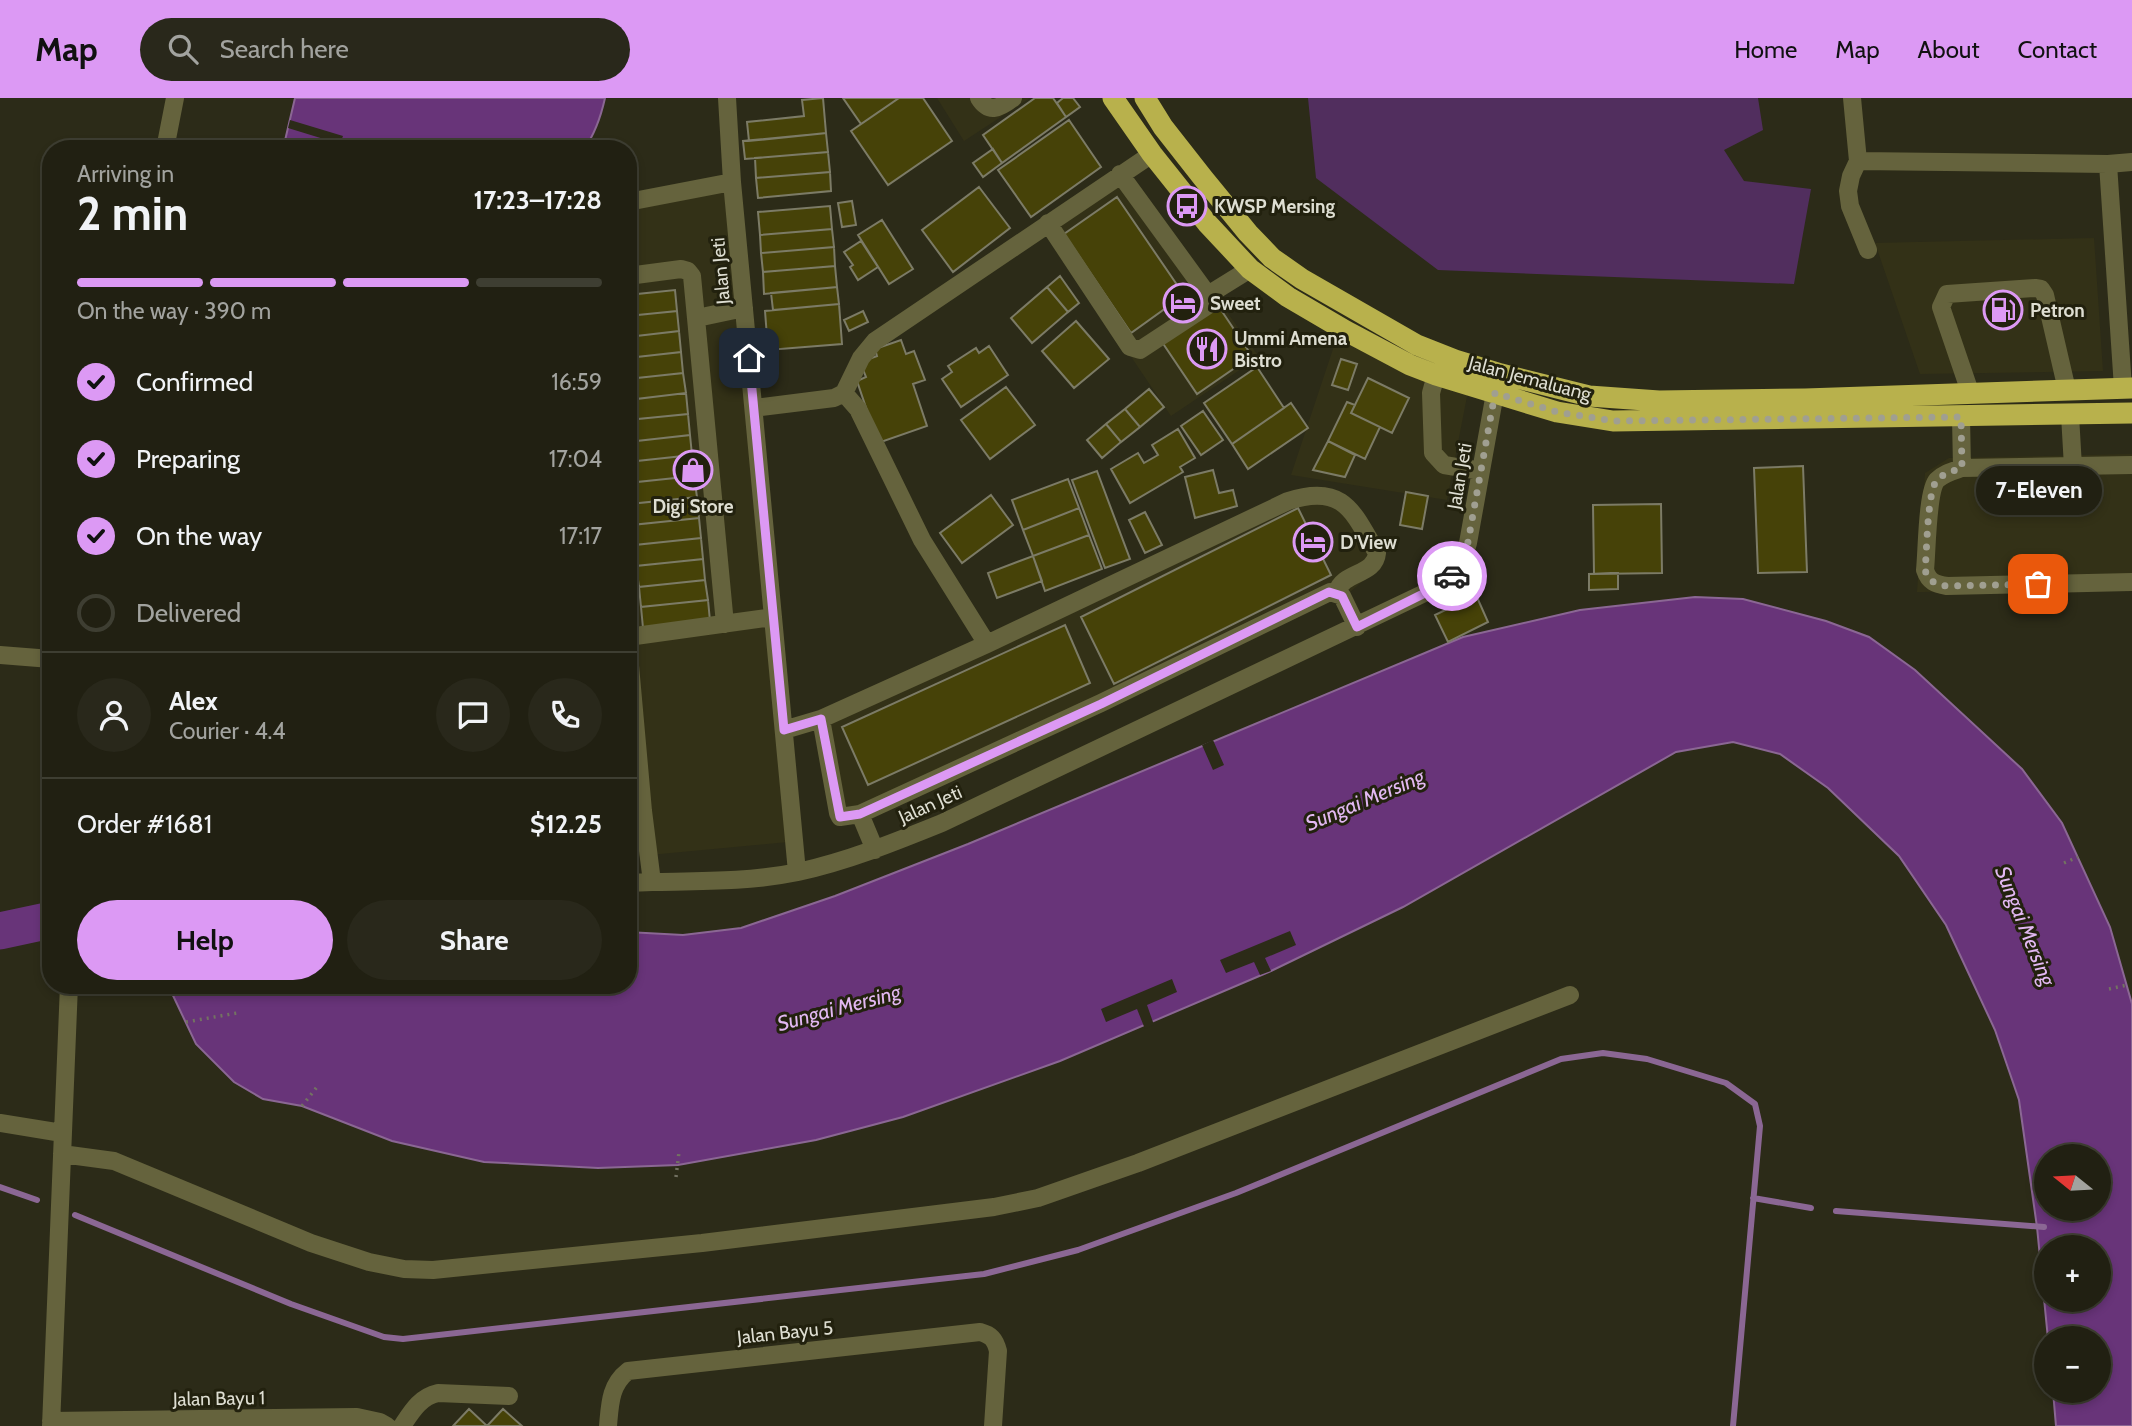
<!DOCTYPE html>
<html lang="en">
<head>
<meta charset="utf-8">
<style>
  body { margin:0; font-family:Cabin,sans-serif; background:#29281b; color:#f1f3f6; height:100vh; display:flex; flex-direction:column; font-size:26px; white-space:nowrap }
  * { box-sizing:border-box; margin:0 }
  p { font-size:23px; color:#a2a39f }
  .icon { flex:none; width:38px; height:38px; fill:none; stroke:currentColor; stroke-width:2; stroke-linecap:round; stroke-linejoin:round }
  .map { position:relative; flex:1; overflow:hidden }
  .drawer { position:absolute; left:42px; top:42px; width:595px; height:854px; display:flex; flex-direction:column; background:#212012; border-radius:28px; box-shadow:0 4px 10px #0003,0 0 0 2px #3e3e32 }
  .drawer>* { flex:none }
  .needle { width:46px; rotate:288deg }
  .controls { position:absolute; left:2034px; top:1046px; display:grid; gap:14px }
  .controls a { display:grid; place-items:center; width:77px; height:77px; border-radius:50%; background:#212012; box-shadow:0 4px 10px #0003,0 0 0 2px #3e3e32; font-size:35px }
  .pin { position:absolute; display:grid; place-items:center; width:60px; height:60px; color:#fff; margin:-30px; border-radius:14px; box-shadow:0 4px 10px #0006 }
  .courier { position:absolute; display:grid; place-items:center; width:70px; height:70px; margin:-35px; border:5px solid #dc99f4; border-radius:50%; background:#fff; color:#222; box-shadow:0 2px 9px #0007 }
  .bubble { position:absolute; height:49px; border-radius:24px; background:#212012; box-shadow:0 4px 10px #0003,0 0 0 2px #3e3e32; font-size:23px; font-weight:800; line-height:49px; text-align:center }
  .summary em { font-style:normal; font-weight:800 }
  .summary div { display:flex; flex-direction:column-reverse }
  .summary { display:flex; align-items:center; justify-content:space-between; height:119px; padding:0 35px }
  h1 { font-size:46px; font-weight:800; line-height:52px }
  .bar { display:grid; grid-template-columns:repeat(4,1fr); gap:10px 7px; align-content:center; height:84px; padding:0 35px }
  .bar i { height:9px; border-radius:5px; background:#3e3e32 }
  .bar .active { background:#dc99f4 }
  .bar p { grid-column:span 4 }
  .line { display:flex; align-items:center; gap:18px; padding:0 35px; border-top:2px solid #3e3e32 }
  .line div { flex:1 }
  .round { display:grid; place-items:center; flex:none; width:74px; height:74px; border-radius:37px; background:#29281b }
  ol { padding:0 35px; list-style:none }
  li { display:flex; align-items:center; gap:21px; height:77px }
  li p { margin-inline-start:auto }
  li .icon { padding:7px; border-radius:50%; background:#dc99f4; color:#111; stroke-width:4 }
  li:last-child { color:#a2a39f }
  li i { width:38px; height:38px; border:4px solid #3e3e32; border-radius:50% }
  .cta { display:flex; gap:14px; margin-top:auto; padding:14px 35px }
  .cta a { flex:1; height:80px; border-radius:42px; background:#dc99f4; color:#111; font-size:28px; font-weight:800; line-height:80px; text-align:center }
  .cta a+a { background:#29281b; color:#f1f3f6 }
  header { display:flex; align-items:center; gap:42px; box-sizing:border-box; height:98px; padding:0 35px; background:#dc99f4; color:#111 }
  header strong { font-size:33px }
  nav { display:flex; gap:38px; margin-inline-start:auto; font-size:24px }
  .search { width:490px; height:63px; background:#29281b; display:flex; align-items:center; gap:18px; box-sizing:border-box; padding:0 24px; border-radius:38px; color:#a2a39f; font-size:26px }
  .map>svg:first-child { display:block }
  .built { fill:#333117 }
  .green { fill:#512e5e }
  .water { fill:#683479; stroke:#8b6794; stroke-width:2; fill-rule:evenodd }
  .pier { fill:#2c2b18 }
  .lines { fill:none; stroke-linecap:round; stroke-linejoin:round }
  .stream { stroke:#8b6794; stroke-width:6 }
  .river { stroke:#683479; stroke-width:37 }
  .building { fill:#464208; stroke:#7c7b66; stroke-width:2 }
  .path { stroke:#737262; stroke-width:3.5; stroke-dasharray:2 5; stroke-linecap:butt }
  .minor { stroke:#65633d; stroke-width:18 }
  .highway { stroke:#b8b14c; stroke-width:21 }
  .done { stroke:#a09f91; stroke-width:7; stroke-dasharray:0 12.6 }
  .route { stroke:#dc99f4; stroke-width:9 }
  .labels { text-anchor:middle; stroke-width:6; stroke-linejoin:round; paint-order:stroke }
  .poi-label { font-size:19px; font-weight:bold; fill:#deded2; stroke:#22210e; text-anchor:start }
  .street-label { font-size:19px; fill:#deded2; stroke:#22210e }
  .water-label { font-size:21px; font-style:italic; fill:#e2b8f2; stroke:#22210e }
</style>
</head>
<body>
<header>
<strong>Map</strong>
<div class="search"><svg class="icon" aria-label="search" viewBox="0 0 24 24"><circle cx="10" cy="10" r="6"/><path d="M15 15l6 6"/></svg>Search here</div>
<nav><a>Home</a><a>Map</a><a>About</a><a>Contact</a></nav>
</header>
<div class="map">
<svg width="2132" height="1328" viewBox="0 0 2132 1328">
  <rect width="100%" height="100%" fill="#2c2b18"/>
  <path class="built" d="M 937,0 L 1030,0 L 964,43 Z
    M 1130,78 L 1259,259 L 1171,318 L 1047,134 Z
    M 724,91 L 788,744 L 628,759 L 628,108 Z
    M 2094,140 L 2103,273 L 1920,276 L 1875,145 Z
    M 1338,236 L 1468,293 L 1447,402 L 1291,377 Z
    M 2132,356 L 2132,493 L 1917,494 L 1925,375 L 1949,360 Z
    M 1291,395 L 1339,396 L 1376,472 L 1350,494 L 1018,653 L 842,727 L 814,618 Z"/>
  <path class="green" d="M 1308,0 L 1758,0 L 1763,32 L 1724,52 L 1744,83 L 1811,91 L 1794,186 L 1438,172 L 1316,80 Z"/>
  <path class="water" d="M 295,0 L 605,0 C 601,18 595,36 584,51 L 283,51 Z
    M 1695,499 L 1743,501 L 1826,523 L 1869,539 L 1915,572 L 2022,671 L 2062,725 L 2110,829 L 2132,906 L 2132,1328 L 2056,1328 L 2053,1293 L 2098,1293 L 2098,1241 L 2048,1241 L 2037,1129 L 2019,1002 L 1995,932 L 1946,827 L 1899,758 L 1828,690 L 1780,656 L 1733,644 L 1676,654 L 1403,809 L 1271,873 L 1060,963 L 903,1019 L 816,1042 L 678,1067 L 598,1070 L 484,1064 L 392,1043 L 302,1008 L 263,1001 L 234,984 L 196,946 L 168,887 L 628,887 L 628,834 L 683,837 L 741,830 L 835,798 L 968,746 L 1463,539 L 1580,512 ZM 2046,1059 L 2098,1059 L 2098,1111 L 2046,1111 ZM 2046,1150 L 2098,1150 L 2098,1202 L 2046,1202 Z"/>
  <path class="pier" d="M 290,22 L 343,38 L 340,46 L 288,30 Z
    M 1213,642 L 1224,667 L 1213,672 L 1202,647 Z
    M 1290,833 L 1296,847 L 1265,860 L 1271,873 L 1260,877 L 1254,864 L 1226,875 L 1220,862 Z
    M 1172,881 L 1177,894 L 1147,907 L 1154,927 L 1145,931 L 1137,911 L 1106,924 L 1101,911 Z"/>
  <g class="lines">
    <path class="stream" d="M 0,1089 L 37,1102
      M 1753,1100 L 1811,1110
      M 1836,1113 L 2044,1129
      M 75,1117 L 291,1206 L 384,1239 L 403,1241 L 984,1176 L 1078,1152 L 1236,1095 L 1561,961 L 1603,955 L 1647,961 L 1726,985 L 1755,1006 L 1760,1028 L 1733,1328"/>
    <path class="river" d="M 0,833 L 51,822"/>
  </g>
  <path class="building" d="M 823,0 L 826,35 L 749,43 L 747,24 L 804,18 L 802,2 Z
    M 843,0 L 899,0 L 861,26 Z
    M 899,0 L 923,0 L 952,43 L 888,87 L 851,33 Z
    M 1035,0 L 1053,0 L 1066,19 L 1002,65 L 983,37 Z
    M 1063,0 L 1073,0 L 1080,9 L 1066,19 L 1057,5 Z
    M 1069,22 L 1101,69 L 1031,119 L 998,72 Z
    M 826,35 L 828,54 L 745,61 L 743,43 Z
    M 993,51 L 1002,65 L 983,79 L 973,65 Z
    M 828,54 L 830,74 L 756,80 L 755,60 Z
    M 830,74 L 831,93 L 758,100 L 756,80 Z
    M 979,89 L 1010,130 L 953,174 L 922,132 Z
    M 1117,99 L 1184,197 L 1131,235 L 1064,136 Z
    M 852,103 L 856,127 L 842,129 L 838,105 Z
    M 830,108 L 832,131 L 760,137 L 758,114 Z
    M 882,122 L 913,171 L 889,186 L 858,137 Z
    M 832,131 L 834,149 L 761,155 L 760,137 Z
    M 861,143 L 878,169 L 858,182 L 850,169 L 853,167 L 844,154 Z
    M 834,149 L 835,168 L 763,174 L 761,155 Z
    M 835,168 L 837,189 L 764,196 L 763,174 Z
    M 1060,178 L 1079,205 L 1068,214 L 1047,189 Z
    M 837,189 L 839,206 L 773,212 L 771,195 Z
    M 1047,189 L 1068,214 L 1032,245 L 1011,220 Z
    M 675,192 L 677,213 L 628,218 L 628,197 Z
    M 839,206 L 842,246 L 768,252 L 765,213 Z
    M 1217,206 L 1252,258 L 1197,296 L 1162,244 Z
    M 677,213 L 679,233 L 628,239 L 628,218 Z
    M 863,213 L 868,224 L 849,233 L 844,222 Z
    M 1076,223 L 1109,261 L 1074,290 L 1042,253 Z
    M 679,233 L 681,254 L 628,260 L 628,239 Z
    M 901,242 L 906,256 L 914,253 L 925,282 L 913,286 L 927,328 L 878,345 L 857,283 L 866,279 L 860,264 L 877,258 L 875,251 Z
    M 989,248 L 1008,277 L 961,309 L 942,281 L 952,274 L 948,268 L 976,250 L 979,255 Z
    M 681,254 L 683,275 L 628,281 L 628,260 Z
    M 1341,261 L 1357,266 L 1348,292 L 1332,287 Z
    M 1257,269 L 1284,310 L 1232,346 L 1204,305 Z
    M 683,275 L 686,295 L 628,302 L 628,281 Z
    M 1368,280 L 1409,300 L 1392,335 L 1351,315 Z
    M 1006,289 L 1035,327 L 990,361 L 961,322 Z
    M 1149,291 L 1164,309 L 1140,329 L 1125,311 Z
    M 686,295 L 688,316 L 628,322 L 628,302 Z
    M 1347,304 L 1355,307 L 1351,315 L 1380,329 L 1365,361 L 1328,343 Z
    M 1291,305 L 1308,330 L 1248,371 L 1232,346 Z
    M 1125,311 L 1140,329 L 1121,344 L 1106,326 Z
    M 1203,313 L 1223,342 L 1201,357 L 1181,328 Z
    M 688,316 L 690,337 L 628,344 L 628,322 Z
    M 1106,326 L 1121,344 L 1102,360 L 1087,342 Z
    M 1178,331 L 1195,360 L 1180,369 L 1183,374 L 1130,405 L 1111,371 L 1138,355 L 1144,365 L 1158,357 L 1152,347 Z
    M 690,337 L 692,357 L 628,364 L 628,344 Z
    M 1328,343 L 1355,357 L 1345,379 L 1313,372 Z
    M 692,357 L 694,378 L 628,385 L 628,364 Z
    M 1803,368 L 1807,474 L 1758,475 L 1754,370 Z
    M 1213,372 L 1219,395 L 1233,392 L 1237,408 L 1195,420 L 1185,379 Z
    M 1097,373 L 1130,461 L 1105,470 L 1072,382 Z
    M 694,378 L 697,399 L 630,406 L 628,385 Z
    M 1068,381 L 1079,410 L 1023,432 L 1012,402 Z
    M 1406,394 L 1428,398 L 1422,431 L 1400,427 Z
    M 991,397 L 1013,427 L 962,465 L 940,435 Z
    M 697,399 L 699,420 L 632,427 L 630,406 Z
    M 1661,406 L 1662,475 L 1594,476 L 1593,407 Z
    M 1079,410 L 1089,437 L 1033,458 L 1023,432 Z
    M 1298,410 L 1331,477 L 1114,586 L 1081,519 Z
    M 1145,414 L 1162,447 L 1145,455 L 1129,422 Z
    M 699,420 L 701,440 L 635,447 L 632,427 Z
    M 1089,437 L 1102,471 L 1045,493 L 1033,458 Z
    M 701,440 L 703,461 L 636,468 L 635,447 Z
    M 1033,458 L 1042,483 L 997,500 L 988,475 Z
    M 703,461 L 705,482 L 639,489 L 636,468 Z
    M 1618,475 L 1618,491 L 1589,492 L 1589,476 Z
    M 705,482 L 708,502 L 641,509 L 639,489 Z
    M 1476,497 L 1488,524 L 1448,544 L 1435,517 Z
    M 708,502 L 710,523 L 643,530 L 641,509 Z
    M 1065,527 L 1090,585 L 868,687 L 842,629 Z
    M 469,1311 L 487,1328 L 503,1311 L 522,1328 L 453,1328 Z"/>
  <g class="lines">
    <path class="path" d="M 507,45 L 520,51
      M 2064,765 L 2078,759
      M 2109,891 L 2127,887
      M 171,894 L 186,887
      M 186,924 L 237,915
      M 302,1008 L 317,989
      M 676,1079 L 679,1054"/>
    <path class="minor" d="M 727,0 L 732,84 L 797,774
      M 979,0 C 989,16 1000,10 1013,0
      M 1852,0 L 1858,63 L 1851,78 L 1848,93 L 1850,108 L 1868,152
      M 165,51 L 175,0
      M 1858,63 L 2108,66 L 2132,64
      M 2108,66 L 2123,290
      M 1120,76 L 1208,197
      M 628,104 L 732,84
      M 1048,125 L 1130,249 L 1140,252 L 1207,208 L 1208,197
      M 628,178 L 681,171 L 688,173 L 692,178 L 725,526
      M 1208,197 L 1250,171
      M 697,220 L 744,210
      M 1436,277 L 1431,295 L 1433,355 L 1444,367 L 1481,373
      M 1970,294 L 1941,209 L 1947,196 L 2035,190 L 2041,191 L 2045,197 L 2067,292
      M 844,295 L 858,311 L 922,442 L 987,546
      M 754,310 L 834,300 L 844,295 L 861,260 L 875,243 L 1152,56
      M 2070,317 L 2073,369
      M 1961,319 L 1962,370
      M 2132,367 L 1962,370 C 1953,373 1944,375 1937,382 C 1927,393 1927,454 1925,472 C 1929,484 1935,486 1947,488 L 2132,484
      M 628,539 L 773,519
      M 628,545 L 643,713 L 652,784 C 700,783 750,784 798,774 C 848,763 895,744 942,725 L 1433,491 L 1454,476 L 1462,464 L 1468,445 L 1495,295
      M 0,557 L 51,561
      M 821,621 L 838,715 L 840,719 L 860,716
      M 784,632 L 821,621 L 987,546 L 1288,403 C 1344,385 1353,414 1377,455 C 1375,478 1343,473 1337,494
      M 875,752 L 860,716 L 1101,605 L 1330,494 L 1342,498 L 1357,529
      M 628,785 L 652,784
      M 0,1025 L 62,1035
      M 62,1056 L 114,1063 L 311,1145 L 369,1164 L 404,1171 L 433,1172 L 702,1145 L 994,1109 L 1038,1100 L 1138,1065 L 1570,897
      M 51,1323 L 357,1319 L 380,1324 L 387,1328
      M 51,1328 L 69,887
      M 402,1328 C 412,1313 420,1299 438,1295 L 509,1298
      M 608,1328 C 610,1306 610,1287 628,1273 L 980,1234 C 991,1237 995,1241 998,1253 L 993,1328"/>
    <path class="highway" d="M 1113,0 L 1152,56 L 1207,125 L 1250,171 L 1288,199 L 1346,233 L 1410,267 L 1436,277 L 1557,314 L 1613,323 L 2132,315
      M 1145,0 L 1163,29 L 1203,80 L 1248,135 L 1272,160 L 1302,181 L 1417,247 L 1455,262 L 1501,276 L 1589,298 L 1659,303 L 1805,301 L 2132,290"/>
  </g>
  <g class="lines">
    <path class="done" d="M 1452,478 L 1462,464 L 1468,444 L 1495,295 L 1557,314 L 1613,323 L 1961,319 L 1962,370 C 1953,373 1944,375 1937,382 C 1927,393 1927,455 1925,472 C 1929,484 1935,486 1947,488 L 2038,486"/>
    <path class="route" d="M 749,260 L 784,632 L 821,621 L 840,719 L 860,716 L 1101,606 L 1329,494 L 1342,498 L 1357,529 L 1433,491 L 1452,478"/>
  </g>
  <defs>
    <symbol id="bus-ring" viewBox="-11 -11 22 22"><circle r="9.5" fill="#22210e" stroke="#dc99f4" stroke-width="1.5"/><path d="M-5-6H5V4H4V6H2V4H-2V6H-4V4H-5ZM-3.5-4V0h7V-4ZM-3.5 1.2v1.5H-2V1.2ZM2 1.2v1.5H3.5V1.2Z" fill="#dc99f4"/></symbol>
    <symbol id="hotel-ring" viewBox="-11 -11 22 22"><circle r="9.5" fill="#22210e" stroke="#dc99f4" stroke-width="1.5"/><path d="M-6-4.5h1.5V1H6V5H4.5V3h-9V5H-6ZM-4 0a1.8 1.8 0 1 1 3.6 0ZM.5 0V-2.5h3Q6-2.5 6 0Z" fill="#dc99f4"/></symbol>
    <symbol id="fuel-ring" viewBox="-11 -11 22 22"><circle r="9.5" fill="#22210e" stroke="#dc99f4" stroke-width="1.5"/><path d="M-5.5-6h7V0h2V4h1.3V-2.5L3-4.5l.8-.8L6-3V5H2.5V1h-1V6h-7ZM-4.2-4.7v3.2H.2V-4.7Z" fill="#dc99f4"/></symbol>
    <symbol id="restaurant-ring" viewBox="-11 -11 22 22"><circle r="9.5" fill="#22210e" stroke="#dc99f4" stroke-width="1.5"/><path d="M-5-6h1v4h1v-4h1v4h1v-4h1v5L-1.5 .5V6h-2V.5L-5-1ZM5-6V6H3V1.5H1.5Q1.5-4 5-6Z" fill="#dc99f4"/></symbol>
    <symbol id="shop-ring" viewBox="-11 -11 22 22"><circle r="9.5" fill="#22210e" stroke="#dc99f4" stroke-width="1.5"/><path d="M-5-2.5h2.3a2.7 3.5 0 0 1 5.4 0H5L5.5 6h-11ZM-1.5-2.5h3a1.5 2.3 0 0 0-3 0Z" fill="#dc99f4"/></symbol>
  </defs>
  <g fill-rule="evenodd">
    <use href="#bus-ring" x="1165" y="86" width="44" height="44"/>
    <use href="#hotel-ring" x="1161" y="183" width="44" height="44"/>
    <use href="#fuel-ring" x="1981" y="190" width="44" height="44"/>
    <use href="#restaurant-ring" x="1185" y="229" width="44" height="44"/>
    <use href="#shop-ring" x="671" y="350" width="44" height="44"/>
    <use href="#hotel-ring" x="1291" y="422" width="44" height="44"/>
  </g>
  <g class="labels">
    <g class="poi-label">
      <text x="1214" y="115">KWSP Mersing</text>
      <text x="1210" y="212">Sweet</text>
      <text x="2030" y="219">Petron</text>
      <text x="1234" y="247">Ummi Amena<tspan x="1234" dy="22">Bistro</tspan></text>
      <text x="693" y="415" text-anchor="middle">Digi Store</text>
      <text x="1340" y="451">D'View</text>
    </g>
    <g class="street-label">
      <text transform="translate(720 173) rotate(-95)" y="7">Jalan Jeti</text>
      <text transform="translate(1530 280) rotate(15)" y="7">Jalan Jemaluang</text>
      <text transform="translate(1459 378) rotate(-80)" y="7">Jalan Jeti</text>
      <text transform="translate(930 706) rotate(-24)" y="7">Jalan Jeti</text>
      <text transform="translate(785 1234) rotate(-6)" y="7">Jalan Bayu 5</text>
      <text transform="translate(219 1300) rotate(-1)" y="7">Jalan Bayu 1</text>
    </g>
    <g class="water-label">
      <text transform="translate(1365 702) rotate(-23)" y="7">Sungai Mersing</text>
      <text transform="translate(2025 828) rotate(68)" y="7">Sungai Mersing</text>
      <text transform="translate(839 910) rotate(-15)" y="7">Sungai Mersing</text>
    </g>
  </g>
</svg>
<div class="controls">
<a><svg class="needle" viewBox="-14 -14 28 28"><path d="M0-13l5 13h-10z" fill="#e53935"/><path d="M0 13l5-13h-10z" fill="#a2a39f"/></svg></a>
<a>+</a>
<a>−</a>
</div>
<div class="pin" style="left:2038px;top:486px;background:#ea580c"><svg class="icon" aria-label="bag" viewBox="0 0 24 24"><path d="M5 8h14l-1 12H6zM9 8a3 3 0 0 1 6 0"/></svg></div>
<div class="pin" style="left:749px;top:260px;background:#1f2937"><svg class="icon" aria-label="home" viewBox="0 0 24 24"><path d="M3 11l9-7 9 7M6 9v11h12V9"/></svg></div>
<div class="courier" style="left:1452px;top:478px"><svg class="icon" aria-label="car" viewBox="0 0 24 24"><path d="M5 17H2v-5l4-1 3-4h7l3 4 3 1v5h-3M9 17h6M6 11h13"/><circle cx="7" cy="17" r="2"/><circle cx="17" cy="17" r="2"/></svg></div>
<div class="bubble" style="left:1976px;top:368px;width:126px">7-Eleven</div>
<section class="drawer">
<div class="summary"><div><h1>2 min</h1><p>Arriving in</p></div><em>17:23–17:28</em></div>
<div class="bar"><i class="active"></i><i class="active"></i><i class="active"></i><i></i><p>On the way · 390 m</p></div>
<ol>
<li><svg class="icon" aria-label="check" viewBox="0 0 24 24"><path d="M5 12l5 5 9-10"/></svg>Confirmed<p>16:59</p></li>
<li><svg class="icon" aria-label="check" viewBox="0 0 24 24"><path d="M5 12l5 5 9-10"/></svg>Preparing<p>17:04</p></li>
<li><svg class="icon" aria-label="check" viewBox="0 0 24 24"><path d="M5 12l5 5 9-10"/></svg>On the way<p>17:17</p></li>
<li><i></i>Delivered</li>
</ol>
<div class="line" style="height:126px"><a class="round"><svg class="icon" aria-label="person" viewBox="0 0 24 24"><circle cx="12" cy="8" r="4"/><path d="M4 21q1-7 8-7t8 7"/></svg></a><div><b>Alex</b><p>Courier · 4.4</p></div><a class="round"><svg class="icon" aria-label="chat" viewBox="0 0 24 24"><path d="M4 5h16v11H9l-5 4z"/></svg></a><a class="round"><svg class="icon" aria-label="phone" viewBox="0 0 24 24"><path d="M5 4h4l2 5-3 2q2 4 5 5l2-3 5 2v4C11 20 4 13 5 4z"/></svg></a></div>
<div class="line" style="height:91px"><div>Order #1681</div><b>$12.25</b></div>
<div class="cta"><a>Help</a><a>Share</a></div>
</section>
</div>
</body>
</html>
